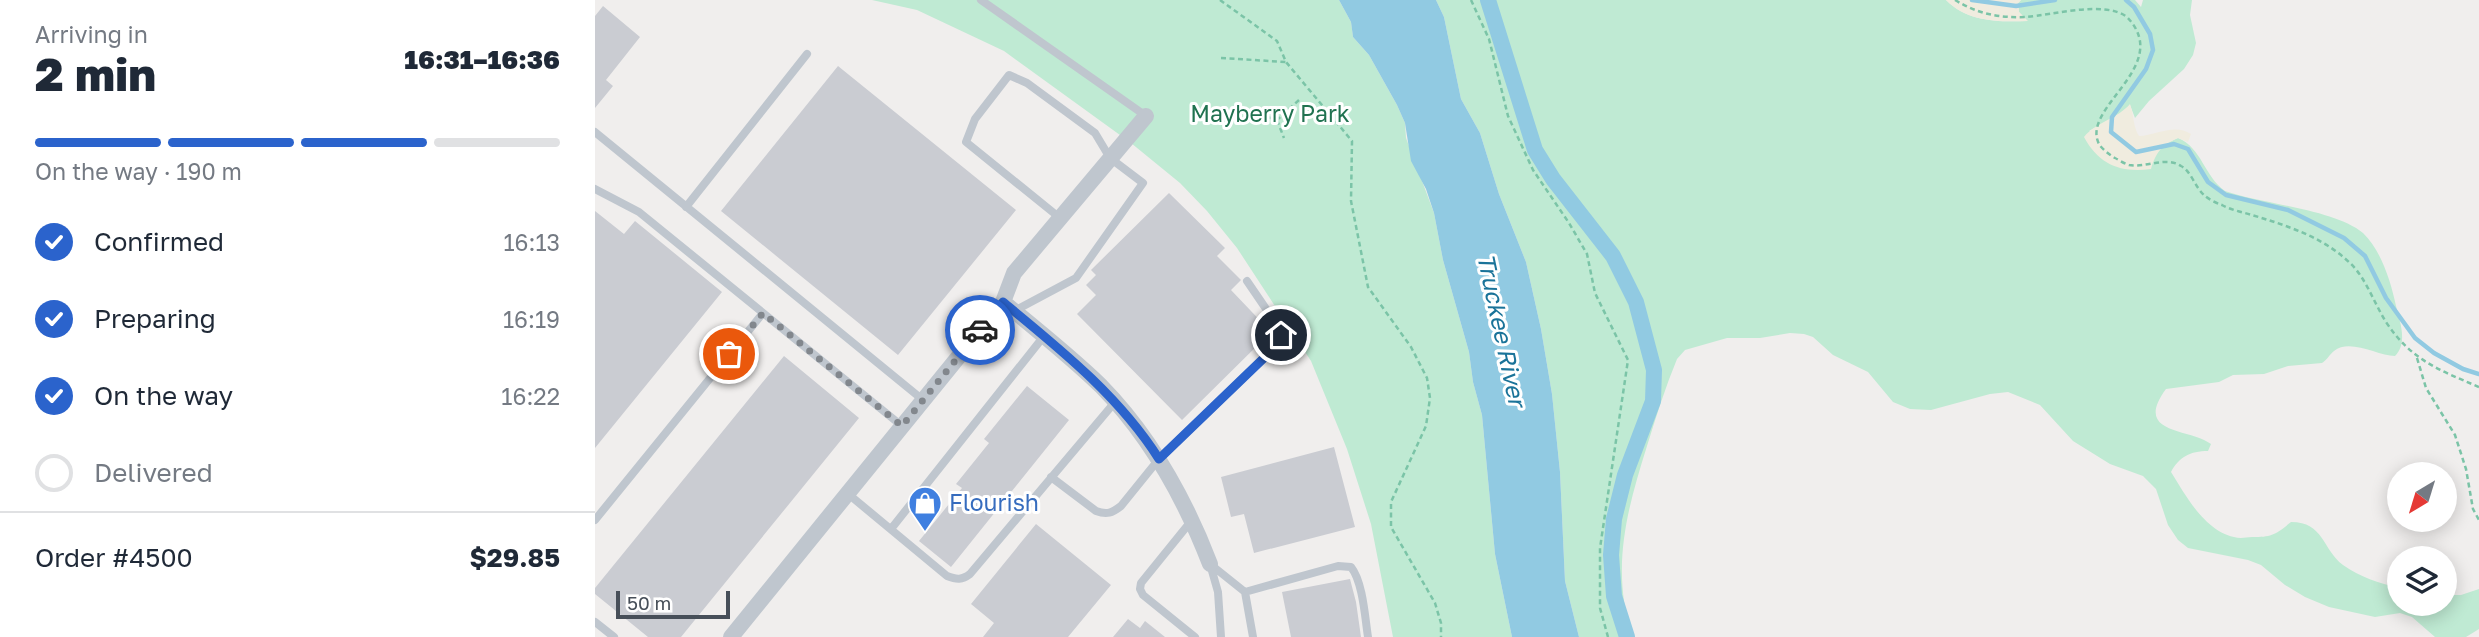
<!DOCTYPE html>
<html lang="en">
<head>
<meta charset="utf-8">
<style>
  body { margin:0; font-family:"Golos Text",sans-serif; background:#f2f2f3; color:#1f2937; height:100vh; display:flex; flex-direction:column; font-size:26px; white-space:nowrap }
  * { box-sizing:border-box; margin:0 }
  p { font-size:23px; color:#747a83 }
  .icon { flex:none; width:38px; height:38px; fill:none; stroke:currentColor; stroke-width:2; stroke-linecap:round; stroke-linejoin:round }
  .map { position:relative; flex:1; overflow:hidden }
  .drawer { display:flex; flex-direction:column; background:#fff; width:595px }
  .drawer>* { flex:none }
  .needle { width:46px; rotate:218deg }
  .controls { position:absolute; left:1792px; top:462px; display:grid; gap:14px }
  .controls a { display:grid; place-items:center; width:70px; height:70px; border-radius:50%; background:#fff; box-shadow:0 4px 18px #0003; font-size:35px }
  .scale { position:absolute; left:21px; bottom:18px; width:114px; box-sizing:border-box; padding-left:7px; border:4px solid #474f59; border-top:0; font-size:19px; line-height:24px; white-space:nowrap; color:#474f59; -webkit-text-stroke:5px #fff; paint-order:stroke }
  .pin { position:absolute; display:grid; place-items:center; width:60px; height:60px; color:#fff; margin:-30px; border:4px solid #fff; border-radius:50%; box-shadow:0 2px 7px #0007 }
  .courier { position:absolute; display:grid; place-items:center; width:70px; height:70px; margin:-35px; border:5px solid #2b63cc; border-radius:50%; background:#fff; color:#222; box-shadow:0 2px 9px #0007 }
  .head em { font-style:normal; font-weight:800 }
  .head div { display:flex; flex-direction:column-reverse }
  .head { display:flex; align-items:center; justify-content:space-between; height:119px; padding:0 35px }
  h1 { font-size:46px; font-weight:800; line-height:52px }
  .bar { display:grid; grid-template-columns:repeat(4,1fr); gap:10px 7px; align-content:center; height:84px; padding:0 35px }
  .bar i { height:9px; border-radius:5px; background:#e0e1e3 }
  .bar .on { background:#2b63cc }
  .bar p { grid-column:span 4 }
  .line { display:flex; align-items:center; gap:18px; padding:0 35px; border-top:2px solid #e0e1e3 }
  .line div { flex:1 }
  ol { padding:0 35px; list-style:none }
  li { display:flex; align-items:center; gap:21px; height:77px }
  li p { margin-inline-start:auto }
  li .icon { padding:7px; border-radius:50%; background:#2b63cc; color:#fff; stroke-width:4 }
  li:last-child { color:#747a83 }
  li i { width:38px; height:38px; border:4px solid #e0e1e3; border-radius:50% }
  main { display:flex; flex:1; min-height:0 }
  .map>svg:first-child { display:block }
  .green { fill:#bfead3 }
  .sand { fill:#f0ecdf }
  .water { fill:#91cae2 }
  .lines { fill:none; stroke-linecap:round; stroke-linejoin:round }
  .stream { stroke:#91cae2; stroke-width:4.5 }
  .canal { stroke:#91cae2; stroke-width:16 }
  .building { fill:#caccd2 }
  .path { stroke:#7bc4a7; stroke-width:2.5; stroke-dasharray:5 3.5; stroke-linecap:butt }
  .service { stroke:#bfc6ce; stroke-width:8 }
  .minor { stroke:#bfc6ce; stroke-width:16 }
  .done { stroke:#82878d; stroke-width:7; stroke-dasharray:0 12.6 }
  .route { stroke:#2b63cc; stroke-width:9 }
  .labels { text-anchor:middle; stroke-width:6; stroke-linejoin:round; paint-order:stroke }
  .park-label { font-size:23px; fill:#207250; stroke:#fff }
  .shop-label { font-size:23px; fill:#366cbe; stroke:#fff; text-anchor:start }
  .water-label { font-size:24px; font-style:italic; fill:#1a7399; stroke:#fff }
</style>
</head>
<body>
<main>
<section class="drawer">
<div class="head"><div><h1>2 min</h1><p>Arriving in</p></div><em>16:31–16:36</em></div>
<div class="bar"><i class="on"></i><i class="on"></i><i class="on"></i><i></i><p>On the way · 190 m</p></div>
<ol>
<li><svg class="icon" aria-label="check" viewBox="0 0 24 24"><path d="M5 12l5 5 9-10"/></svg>Confirmed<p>16:13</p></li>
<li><svg class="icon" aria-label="check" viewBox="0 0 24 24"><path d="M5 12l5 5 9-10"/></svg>Preparing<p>16:19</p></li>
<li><svg class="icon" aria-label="check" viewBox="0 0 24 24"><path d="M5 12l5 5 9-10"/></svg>On the way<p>16:22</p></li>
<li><i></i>Delivered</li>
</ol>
<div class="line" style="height:91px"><div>Order #4500</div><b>$29.85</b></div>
</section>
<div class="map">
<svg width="1884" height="637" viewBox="0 0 1884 637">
  <rect width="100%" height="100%" fill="#f0eeed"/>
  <path class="green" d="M 277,0 L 744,0 L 756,22 L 758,37 L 774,55 L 802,105 L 810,123 L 811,138 L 839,213 L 848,260 L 874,352 L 878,382 L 887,415 L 900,554 L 917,637 L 798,637 L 776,524 L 752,449 L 716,361 L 642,248 L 612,211 L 585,183 L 536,143 L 409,51 L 322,10 Z
    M 841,0 L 1351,0 C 1373,22 1403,22 1432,21 L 1424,12 L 1423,3 L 1426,0 L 1540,0 L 1546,7 L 1548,0 L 1597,0 L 1595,15 L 1601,43 L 1598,55 L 1589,69 L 1554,101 L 1540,118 L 1535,105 L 1528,112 L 1494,131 L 1561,154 L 1569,144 L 1583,138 C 1607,148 1609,176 1630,191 C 1666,204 1739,209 1768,233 C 1786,250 1796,282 1801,306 C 1805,322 1813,343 1800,356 C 1783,356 1755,338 1739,351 C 1735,354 1732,360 1727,363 L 1693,366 L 1669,374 L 1638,375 L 1624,382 L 1571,389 C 1537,435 1596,428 1616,444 L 1613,451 C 1595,451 1584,457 1576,472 C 1591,496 1612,536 1646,538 C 1649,538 1653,537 1657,537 C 1677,537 1680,535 1696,522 C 1729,522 1727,549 1748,565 C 1765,577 1784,583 1804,588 L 1804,604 L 1850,604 L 1850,595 L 1866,595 L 1884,589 L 1884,629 L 1871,637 L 1840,637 L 1817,617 L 1805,613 L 1780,617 L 1734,607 L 1710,597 L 1690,585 L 1666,565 L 1653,560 L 1593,548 L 1583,540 L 1573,525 L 1561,489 L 1548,476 L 1515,464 L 1478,441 L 1445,405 L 1413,392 L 1395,394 L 1336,410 L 1315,409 L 1298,402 L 1273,372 L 1238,355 L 1218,337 L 1209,334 L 1195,333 L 1165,338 L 1132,338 L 1090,350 L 1082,359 C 1070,388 1061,417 1052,446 C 1031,513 1016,568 1037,637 L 984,637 L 970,581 L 965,472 L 957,394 L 946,329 L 931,262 L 904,194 L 885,133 L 866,99 L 849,17 Z"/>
  <path class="sand" d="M 1351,0 L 1426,0 L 1423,3 L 1424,12 L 1433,21 C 1404,22 1372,22 1351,0 Z
    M 1535,104 C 1539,115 1538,127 1544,136 C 1561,135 1580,123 1596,134 L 1593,142 L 1583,138 C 1567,145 1561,152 1556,169 C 1526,173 1504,165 1489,137 C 1501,122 1522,119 1535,104 Z"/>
  <path class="water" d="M 744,0 L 841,0 L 849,17 L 866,99 L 885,133 L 904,194 L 931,262 L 946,329 L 957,394 L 965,472 L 970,581 L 984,637 L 917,637 L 900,554 L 887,415 L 878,382 L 874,352 L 848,260 L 839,213 L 831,189 L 816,161 L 810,123 L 802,105 L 774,55 L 758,37 L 756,22 Z"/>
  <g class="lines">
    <path class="stream" d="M 1377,0 L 1421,6 L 1460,0
      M 1531,0 L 1539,7 L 1555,34 L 1558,50 L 1551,69 L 1517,117 L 1516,132 L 1541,152 L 1579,144 L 1593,149 L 1613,182 L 1631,195 L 1693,210 L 1749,238 L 1770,256 L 1791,298 L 1820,338 L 1839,353 L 1868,369 L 1884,374"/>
    <path class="canal" d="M 893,0 L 940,150 L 958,179 L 1018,256 L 1041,302 L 1059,370 L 1058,401 L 1030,475 L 1019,519 L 1016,555 L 1019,596 L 1032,637"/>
  </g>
  <path class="building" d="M 8,6 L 45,37 L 11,80 L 18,86 L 0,108 L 0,16 Z
    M 243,66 L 421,210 L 303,355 L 126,211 Z
    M 574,193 L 630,248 L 622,256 L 646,280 L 636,290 L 676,332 L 587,420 L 482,314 L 501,295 L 491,285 L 501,275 L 496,270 Z
    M 0,211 L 29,234 L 40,221 L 127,292 L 0,448 Z
    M 189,356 L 264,418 L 86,637 L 53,637 L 0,594 L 0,588 Z
    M 432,386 L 474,420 L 356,567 L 324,541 L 367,488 L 361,484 L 394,443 L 389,439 Z
    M 739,447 L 760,527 L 659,553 L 649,514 L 636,517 L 626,477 Z
    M 441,524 L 516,585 L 473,637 L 388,637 L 399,623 L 376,604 Z
    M 755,579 L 761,602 L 766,637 L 696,637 L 687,592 Z
    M 533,619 L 545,628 L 550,621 L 570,637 L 518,637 Z"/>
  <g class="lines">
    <path class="path" d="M 625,0 L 682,41 L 691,62 L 757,141 L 756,201 L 773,287 L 816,347 L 832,378 L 835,398 L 831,426 L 796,502 L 796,527 L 840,603 L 846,623 L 846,637
      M 876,0 L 894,39 L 913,116 L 938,170 L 974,223 L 992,254 L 1000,293 L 1033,360 L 1005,548 L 1005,608 L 1013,637
      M 1360,0 C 1383,14 1404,18 1430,17 C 1459,15 1509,0 1532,17 C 1579,66 1485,107 1504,144 C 1507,149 1515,155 1520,158 C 1524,160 1530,164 1534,165 C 1551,168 1571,156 1586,166 C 1596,171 1600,187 1609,195 C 1613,199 1621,203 1627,205 C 1636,210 1647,212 1657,215 C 1693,226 1728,237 1755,263 C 1771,278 1779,303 1791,322 C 1816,360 1844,370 1884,387
      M 626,58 L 691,62
      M 649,109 L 682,120 L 704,100
      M 682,120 L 689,138
      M 1822,358 L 1831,388 L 1860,435 L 1871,469 L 1878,509 L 1884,520"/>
    <path class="service" d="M 386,0 L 551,116
      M 0,132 L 328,400
      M 0,189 L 44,212 L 307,426
      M 91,207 L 212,54
      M 419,311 L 481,278 L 548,183 L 515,158 L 500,133 L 432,83 L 414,75 L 380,119 L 371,142 L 465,218
      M 456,477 L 501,511 C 512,515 517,513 526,506 L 564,459 L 671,356 L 686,336 L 682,325 L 652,281
      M 252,493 L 352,576 C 362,580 367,580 375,574 L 520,402
      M 0,520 L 168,313
      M 597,520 L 546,583 L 545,589 L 548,595 L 600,637
      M 296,529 L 449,336
      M 615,564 L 650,592 L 658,637
      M 615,564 L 623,592 L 626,637
      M 650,592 L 743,566 L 756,567 C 768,582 770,618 773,637
      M 0,622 L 19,637"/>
    <path class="minor" d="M 408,302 C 441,329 475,356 506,386 C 556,437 590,499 615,564
      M 136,637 L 408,302 L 419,273 L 551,116"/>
  </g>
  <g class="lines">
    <path class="done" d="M 134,354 L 168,313 L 307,426 L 385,330"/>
    <path class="route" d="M 385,330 L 408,302 C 465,349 524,396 564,459 L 671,356 L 686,335"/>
  </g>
  <defs>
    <symbol id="shop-pin" viewBox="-11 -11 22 30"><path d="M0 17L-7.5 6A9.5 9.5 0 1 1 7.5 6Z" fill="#3f7fe0" stroke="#fff"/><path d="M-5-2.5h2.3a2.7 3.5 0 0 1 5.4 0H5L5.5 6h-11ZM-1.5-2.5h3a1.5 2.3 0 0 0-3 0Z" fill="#fff"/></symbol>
  </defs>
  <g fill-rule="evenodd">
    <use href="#shop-pin" x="311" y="484" width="38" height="52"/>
  </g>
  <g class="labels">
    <g class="park-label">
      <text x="675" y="122">Mayberry Park</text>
    </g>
    <g class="shop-label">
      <text x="354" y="511">Flourish</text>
    </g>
    <g class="water-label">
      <text transform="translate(906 330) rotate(78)" y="8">Truckee River</text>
    </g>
  </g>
</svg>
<div class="controls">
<a><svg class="needle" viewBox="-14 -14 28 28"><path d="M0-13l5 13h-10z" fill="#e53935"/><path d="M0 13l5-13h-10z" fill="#747a83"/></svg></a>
<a><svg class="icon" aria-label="layers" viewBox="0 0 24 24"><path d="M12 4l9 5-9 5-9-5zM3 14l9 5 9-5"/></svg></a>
</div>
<div class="scale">50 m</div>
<div class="pin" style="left:134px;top:354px;background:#ea580c"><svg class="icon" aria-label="bag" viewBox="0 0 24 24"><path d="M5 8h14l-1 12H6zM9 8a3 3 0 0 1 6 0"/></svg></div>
<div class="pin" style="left:686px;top:335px;background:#1f2937"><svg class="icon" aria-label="home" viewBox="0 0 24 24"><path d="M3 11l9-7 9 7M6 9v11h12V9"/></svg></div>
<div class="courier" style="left:385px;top:330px"><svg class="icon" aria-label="car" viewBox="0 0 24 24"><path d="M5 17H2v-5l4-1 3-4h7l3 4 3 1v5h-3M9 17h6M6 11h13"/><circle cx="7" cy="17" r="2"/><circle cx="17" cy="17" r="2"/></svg></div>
</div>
</main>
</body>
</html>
